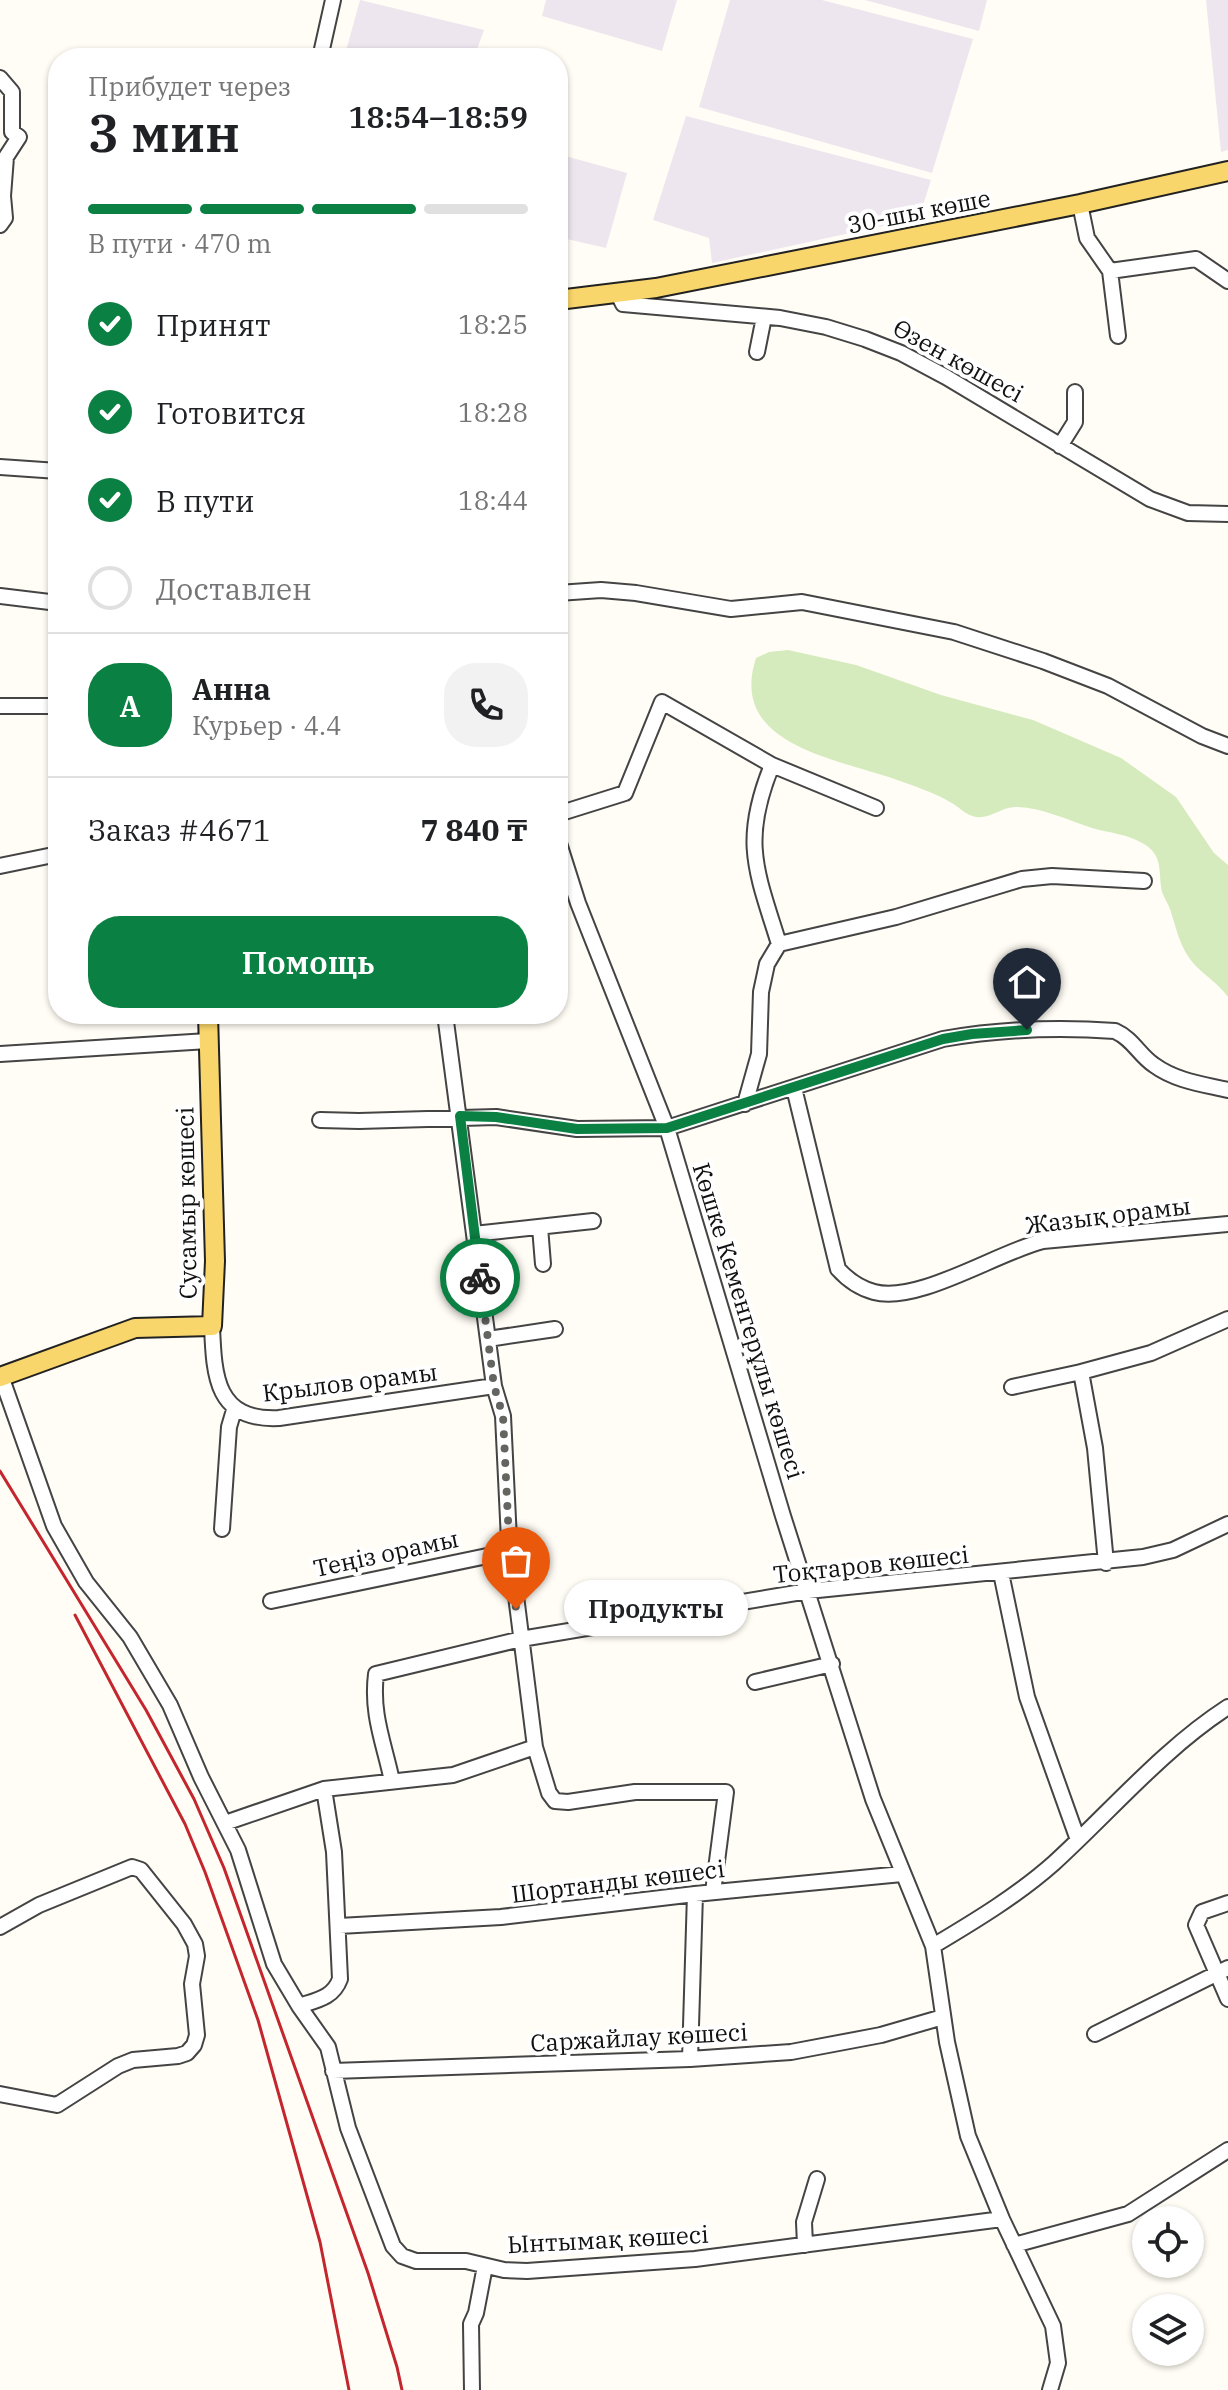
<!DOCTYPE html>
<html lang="ru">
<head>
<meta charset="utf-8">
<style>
  body { margin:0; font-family:"IBM Plex Serif",serif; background:#f2f2f2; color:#202124; height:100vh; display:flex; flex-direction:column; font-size:30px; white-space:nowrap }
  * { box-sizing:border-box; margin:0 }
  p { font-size:26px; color:#757577 }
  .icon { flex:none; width:44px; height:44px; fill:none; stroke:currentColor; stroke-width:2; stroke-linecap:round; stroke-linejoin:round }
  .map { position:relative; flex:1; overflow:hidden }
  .drawer { position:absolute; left:48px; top:48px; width:520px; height:976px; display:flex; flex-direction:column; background:#fff; border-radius:32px; box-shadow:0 2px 6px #0004 }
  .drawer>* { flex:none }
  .buttons { position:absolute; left:1132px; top:2206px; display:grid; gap:16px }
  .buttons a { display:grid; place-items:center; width:72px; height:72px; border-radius:50%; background:#fff; box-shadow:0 2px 6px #0004; font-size:40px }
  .pin { position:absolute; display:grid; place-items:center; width:68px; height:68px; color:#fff; margin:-82px -34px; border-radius:50% 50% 50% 0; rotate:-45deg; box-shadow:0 0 8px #0007 }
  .pin .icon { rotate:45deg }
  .courier { position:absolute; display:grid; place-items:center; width:80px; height:80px; margin:-40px; border:6px solid #0b8043; border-radius:50%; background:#fff; color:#222; box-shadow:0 2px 10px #0007 }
  .bubble { position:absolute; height:56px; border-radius:28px; background:#fff; box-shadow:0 2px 6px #0004; font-size:26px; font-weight:600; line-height:56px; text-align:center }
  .overview em { font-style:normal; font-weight:600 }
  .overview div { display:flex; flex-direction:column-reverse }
  .overview { display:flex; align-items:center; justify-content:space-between; height:136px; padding:0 40px }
  h1 { font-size:52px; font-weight:600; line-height:60px }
  .bar { display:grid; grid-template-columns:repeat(4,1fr); gap:12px 8px; align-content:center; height:96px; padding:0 40px }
  .bar i { height:10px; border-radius:6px; background:#e0e0e0 }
  .bar .on { background:#0b8043 }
  .bar p { grid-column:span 4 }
  .line { display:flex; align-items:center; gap:20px; padding:0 40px; border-top:2px solid #e0e0e0 }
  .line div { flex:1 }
  .round { display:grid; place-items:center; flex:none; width:84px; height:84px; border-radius:32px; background:#f2f2f2 }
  ol { padding:0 40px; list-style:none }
  li { display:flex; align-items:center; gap:24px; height:88px }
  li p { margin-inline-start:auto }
  li .icon { padding:8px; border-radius:50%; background:#0b8043; color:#fff; stroke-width:4 }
  li:last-child { color:#757577 }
  li i { width:44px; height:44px; border:4px solid #e0e0e0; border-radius:50% }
  .action { display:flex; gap:16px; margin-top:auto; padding:16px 40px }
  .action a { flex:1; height:92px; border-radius:32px; background:#0b8043; color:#fff; font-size:32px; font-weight:600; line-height:92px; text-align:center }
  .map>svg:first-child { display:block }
  .industrial { fill:#eee6ef }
  .green { fill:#d5ebbd }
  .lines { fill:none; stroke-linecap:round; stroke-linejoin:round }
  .minor-casing { stroke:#444; stroke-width:18 }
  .major-casing { stroke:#222; stroke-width:22 }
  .minor { stroke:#fff; stroke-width:14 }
  .major { stroke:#f9d66b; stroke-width:18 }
  .rail { stroke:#c4262e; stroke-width:3 }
  .done { stroke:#646461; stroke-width:8; stroke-dasharray:0 14.4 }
  .route { stroke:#0b8043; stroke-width:10 }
  .labels { text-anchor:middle; stroke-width:8; stroke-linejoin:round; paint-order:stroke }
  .street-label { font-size:24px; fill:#111; stroke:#fff }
</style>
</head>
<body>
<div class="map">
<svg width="1228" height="2390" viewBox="0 0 1228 2390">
  <rect width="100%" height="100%" fill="#fffdf5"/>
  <path class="industrial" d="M 360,0 L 484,30 L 474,58 L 344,58 Z
    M 546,0 L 677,0 L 662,51 L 542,16 Z
    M 730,0 L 822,0 L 973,39 L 932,173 L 699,107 Z
    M 865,0 L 987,0 L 979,31 Z
    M 1206,0 L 1228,0 L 1228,150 L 1221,152 Z
    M 686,116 L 931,180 L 919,218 L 712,263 L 709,238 L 653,220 Z
    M 558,154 L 627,173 L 606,248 L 558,237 Z"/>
  <path class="green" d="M 788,650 L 856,665 L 941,695 L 1033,720 L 1121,758 L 1176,797 L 1214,853 L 1228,865 L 1228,997 C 1218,983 1205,976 1194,964 C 1180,949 1176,927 1170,909 C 1168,903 1164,898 1162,892 C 1158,873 1164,856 1144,844 C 1128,834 1109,833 1092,828 C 1067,820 1044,808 1017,807 C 1003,806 990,819 976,817 C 965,815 960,807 950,802 C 935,793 917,787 900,781 C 841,759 727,747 756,658 L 769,652 Z"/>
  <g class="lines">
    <defs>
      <path id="minor" d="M 320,58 L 333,0
        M 0,78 L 12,92 L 12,132 L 19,137 L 6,157 L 3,196 L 5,218 L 0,225
        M 1080,204 L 1087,238 L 1110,271 L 1118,336
        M 1110,271 L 1196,259 L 1228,281
        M 617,292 L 623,304 L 780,318 L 826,327 L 865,339 L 901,353 L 946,377 L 1150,499 L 1188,513 L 1228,514
        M 757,352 L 764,317
        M 1060,446 L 1075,422 L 1075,392
        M 0,467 L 58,471
        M 558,593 L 601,590 L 636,593 L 731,609 L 802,602 L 954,632 L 1043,661 L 1108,686 L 1202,736 L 1228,746
        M 0,596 L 58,603
        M 0,706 L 58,706
        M 772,765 L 876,808
        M 558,814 L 625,793 L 662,702 L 772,765 C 741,841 756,870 779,944 L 767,964 L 761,992 L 759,1054 L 745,1104
        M 558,840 L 578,903 L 667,1128 L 783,1516 L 873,1799 L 933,1946 L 947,2042 L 968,2136 L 1002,2219 L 1053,2326 L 1058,2363 L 1050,2390
        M 0,866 L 58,854
        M 779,944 L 896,917 L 1022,879 L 1052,876 L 1144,881
        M 445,1014 L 494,1386 L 503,1416 L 509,1540 L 535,1747 L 549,1793 L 555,1801 L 568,1802 L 635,1792 L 726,1792 L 713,1892
        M 0,1054 L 208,1041
        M 794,1088 L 838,1269 C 848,1280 859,1288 874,1292 C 918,1304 998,1252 1043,1241 L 1228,1224
        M 320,1120 L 359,1121 L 496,1117 L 577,1129 L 667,1128 L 943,1039 C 1000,1029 1058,1027 1115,1031 C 1133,1039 1139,1055 1154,1065 C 1176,1081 1202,1084 1228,1090
        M 540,1227 L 543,1264
        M 474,1234 L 593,1221
        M 212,1326 C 214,1377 216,1421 279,1418 L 494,1386
        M 488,1339 L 555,1329
        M 1,1376 L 54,1526 L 86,1582 L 130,1637 L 170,1705 L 201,1777 L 238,1850 L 274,1964 L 299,2006
        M 1012,1387 L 1081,1372
        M 222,1529 L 229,1427 L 234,1410
        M 1106,1563 L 1095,1448 L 1081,1372 L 1151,1353 L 1228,1319
        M 1001,1573 L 1027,1697 L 1078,1840
        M 271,1601 L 511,1551
        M 755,1682 L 832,1664
        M 392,1781 C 384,1743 371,1714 376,1674 L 521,1639 L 808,1591 L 1143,1557 L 1173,1550 L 1228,1524
        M 324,1789 L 334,1852 L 340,1979 C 333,1998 317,2000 299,2006 L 328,2047 L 348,2128 L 393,2246 L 402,2256 L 416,2261 L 466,2261 L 504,2270 L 527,2271 L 695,2259 L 1002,2219
        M 225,1823 L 324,1789 L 453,1775 L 535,1747
        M 1228,1903 L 1202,1912 L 1196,1925 L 1228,1999
        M 339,1926 L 501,1917 L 695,1894 L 902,1874
        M 0,1927 L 39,1905 L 132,1867 L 141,1870 L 184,1924 L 195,1944 L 197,1956 L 192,1984 L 197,2035 L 194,2045 L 187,2053 L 178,2056 L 133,2060 L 118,2066 L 57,2105 L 0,2094
        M 933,1946 C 975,1921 1018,1895 1054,1863 C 1111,1811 1163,1749 1228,1707
        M 1095,2034 L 1228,1968
        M 690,2059 L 695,1894
        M 333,2071 L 690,2059 L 791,2052 L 881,2035 L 943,2017
        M 805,2245 L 804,2222 L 817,2179
        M 1014,2245 L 1128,2214 L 1228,2150
        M 472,2390 L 471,2324 L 476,2313 L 485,2266"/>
      <path id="major" d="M 558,300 L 656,288 L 1080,204 L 1228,171
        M 0,1377 L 135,1328 L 212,1326 L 215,1261 L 208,1014"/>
    </defs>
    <use href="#minor" class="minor-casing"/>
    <use href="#major" class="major-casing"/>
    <use href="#minor" class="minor"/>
    <use href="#major" class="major"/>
    <path class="rail" d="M 0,1471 L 146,1710 L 194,1799 L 224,1868 L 368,2273 L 397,2367 L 402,2390
      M 75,1615 L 185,1824 L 205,1872 L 258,2020 L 320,2242 L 349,2390"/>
  </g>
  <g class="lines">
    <path class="done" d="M 480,1278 L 494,1386 L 503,1416 L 509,1540 L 516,1609"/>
    <path class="route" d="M 480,1278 L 460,1116 L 496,1117 L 577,1129 L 667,1128 L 943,1039 L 972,1034 L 1027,1030"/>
  </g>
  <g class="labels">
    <g class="street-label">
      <text transform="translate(919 212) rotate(-11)" y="8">30-шы көше</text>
      <text transform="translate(958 361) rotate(29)" y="8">Өзен көшесі</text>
      <text transform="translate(187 1203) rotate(-91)" y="8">Сусамыр көшесі</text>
      <text transform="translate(1108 1216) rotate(-7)" y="8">Жазық орамы</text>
      <text transform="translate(748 1321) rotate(73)" y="8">Көшке Кеменгерұлы көшесі</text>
      <text transform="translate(350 1383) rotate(-7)" y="8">Крылов орамы</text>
      <text transform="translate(386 1554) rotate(-12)" y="8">Теңіз орамы</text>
      <text transform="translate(871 1565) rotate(-6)" y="8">Тоқтаров көшесі</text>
      <text transform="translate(618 1882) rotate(-7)" y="8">Шортанды көшесі</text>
      <text transform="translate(639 2038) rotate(-3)" y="8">Саржайлау көшесі</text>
      <text transform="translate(608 2240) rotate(-3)" y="8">Ынтымақ көшесі</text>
    </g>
  </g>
</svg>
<div class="buttons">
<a><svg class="icon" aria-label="locate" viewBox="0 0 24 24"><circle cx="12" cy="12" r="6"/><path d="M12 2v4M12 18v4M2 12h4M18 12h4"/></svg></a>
<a><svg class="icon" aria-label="layers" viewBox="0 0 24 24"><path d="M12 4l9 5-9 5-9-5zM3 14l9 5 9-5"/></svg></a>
</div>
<div class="pin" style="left:516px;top:1609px;background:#ea580c"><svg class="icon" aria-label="bag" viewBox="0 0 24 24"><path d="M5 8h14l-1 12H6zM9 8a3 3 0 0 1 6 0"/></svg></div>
<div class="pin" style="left:1027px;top:1030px;background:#1f2937"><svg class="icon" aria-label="home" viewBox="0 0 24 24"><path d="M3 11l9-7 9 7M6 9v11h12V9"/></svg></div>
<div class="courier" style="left:480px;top:1278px"><svg class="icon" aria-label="bike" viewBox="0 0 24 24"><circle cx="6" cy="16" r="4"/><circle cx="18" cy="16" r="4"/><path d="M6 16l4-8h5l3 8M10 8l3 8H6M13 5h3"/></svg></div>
<div class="bubble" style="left:564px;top:1580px;width:184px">Продукты</div>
<section class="drawer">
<div class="overview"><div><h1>3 мин</h1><p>Прибудет через</p></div><em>18:54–18:59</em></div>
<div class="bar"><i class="on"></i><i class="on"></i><i class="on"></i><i></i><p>В пути · 470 m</p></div>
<ol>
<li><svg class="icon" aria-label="check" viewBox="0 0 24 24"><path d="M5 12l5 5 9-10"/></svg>Принят<p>18:25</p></li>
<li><svg class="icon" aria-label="check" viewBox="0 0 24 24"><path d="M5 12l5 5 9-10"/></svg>Готовится<p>18:28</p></li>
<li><svg class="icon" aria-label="check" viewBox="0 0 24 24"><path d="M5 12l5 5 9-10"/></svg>В пути<p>18:44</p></li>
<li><i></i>Доставлен</li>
</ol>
<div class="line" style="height:144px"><b class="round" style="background:#0b8043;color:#fff">А</b><div><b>Анна</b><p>Курьер · 4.4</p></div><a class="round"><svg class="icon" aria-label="phone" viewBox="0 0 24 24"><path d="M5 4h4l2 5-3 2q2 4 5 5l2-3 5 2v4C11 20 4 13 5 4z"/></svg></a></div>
<div class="line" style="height:104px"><div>Заказ #4671</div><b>7 840 ₸</b></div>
<div class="action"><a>Помощь</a></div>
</section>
</div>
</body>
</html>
